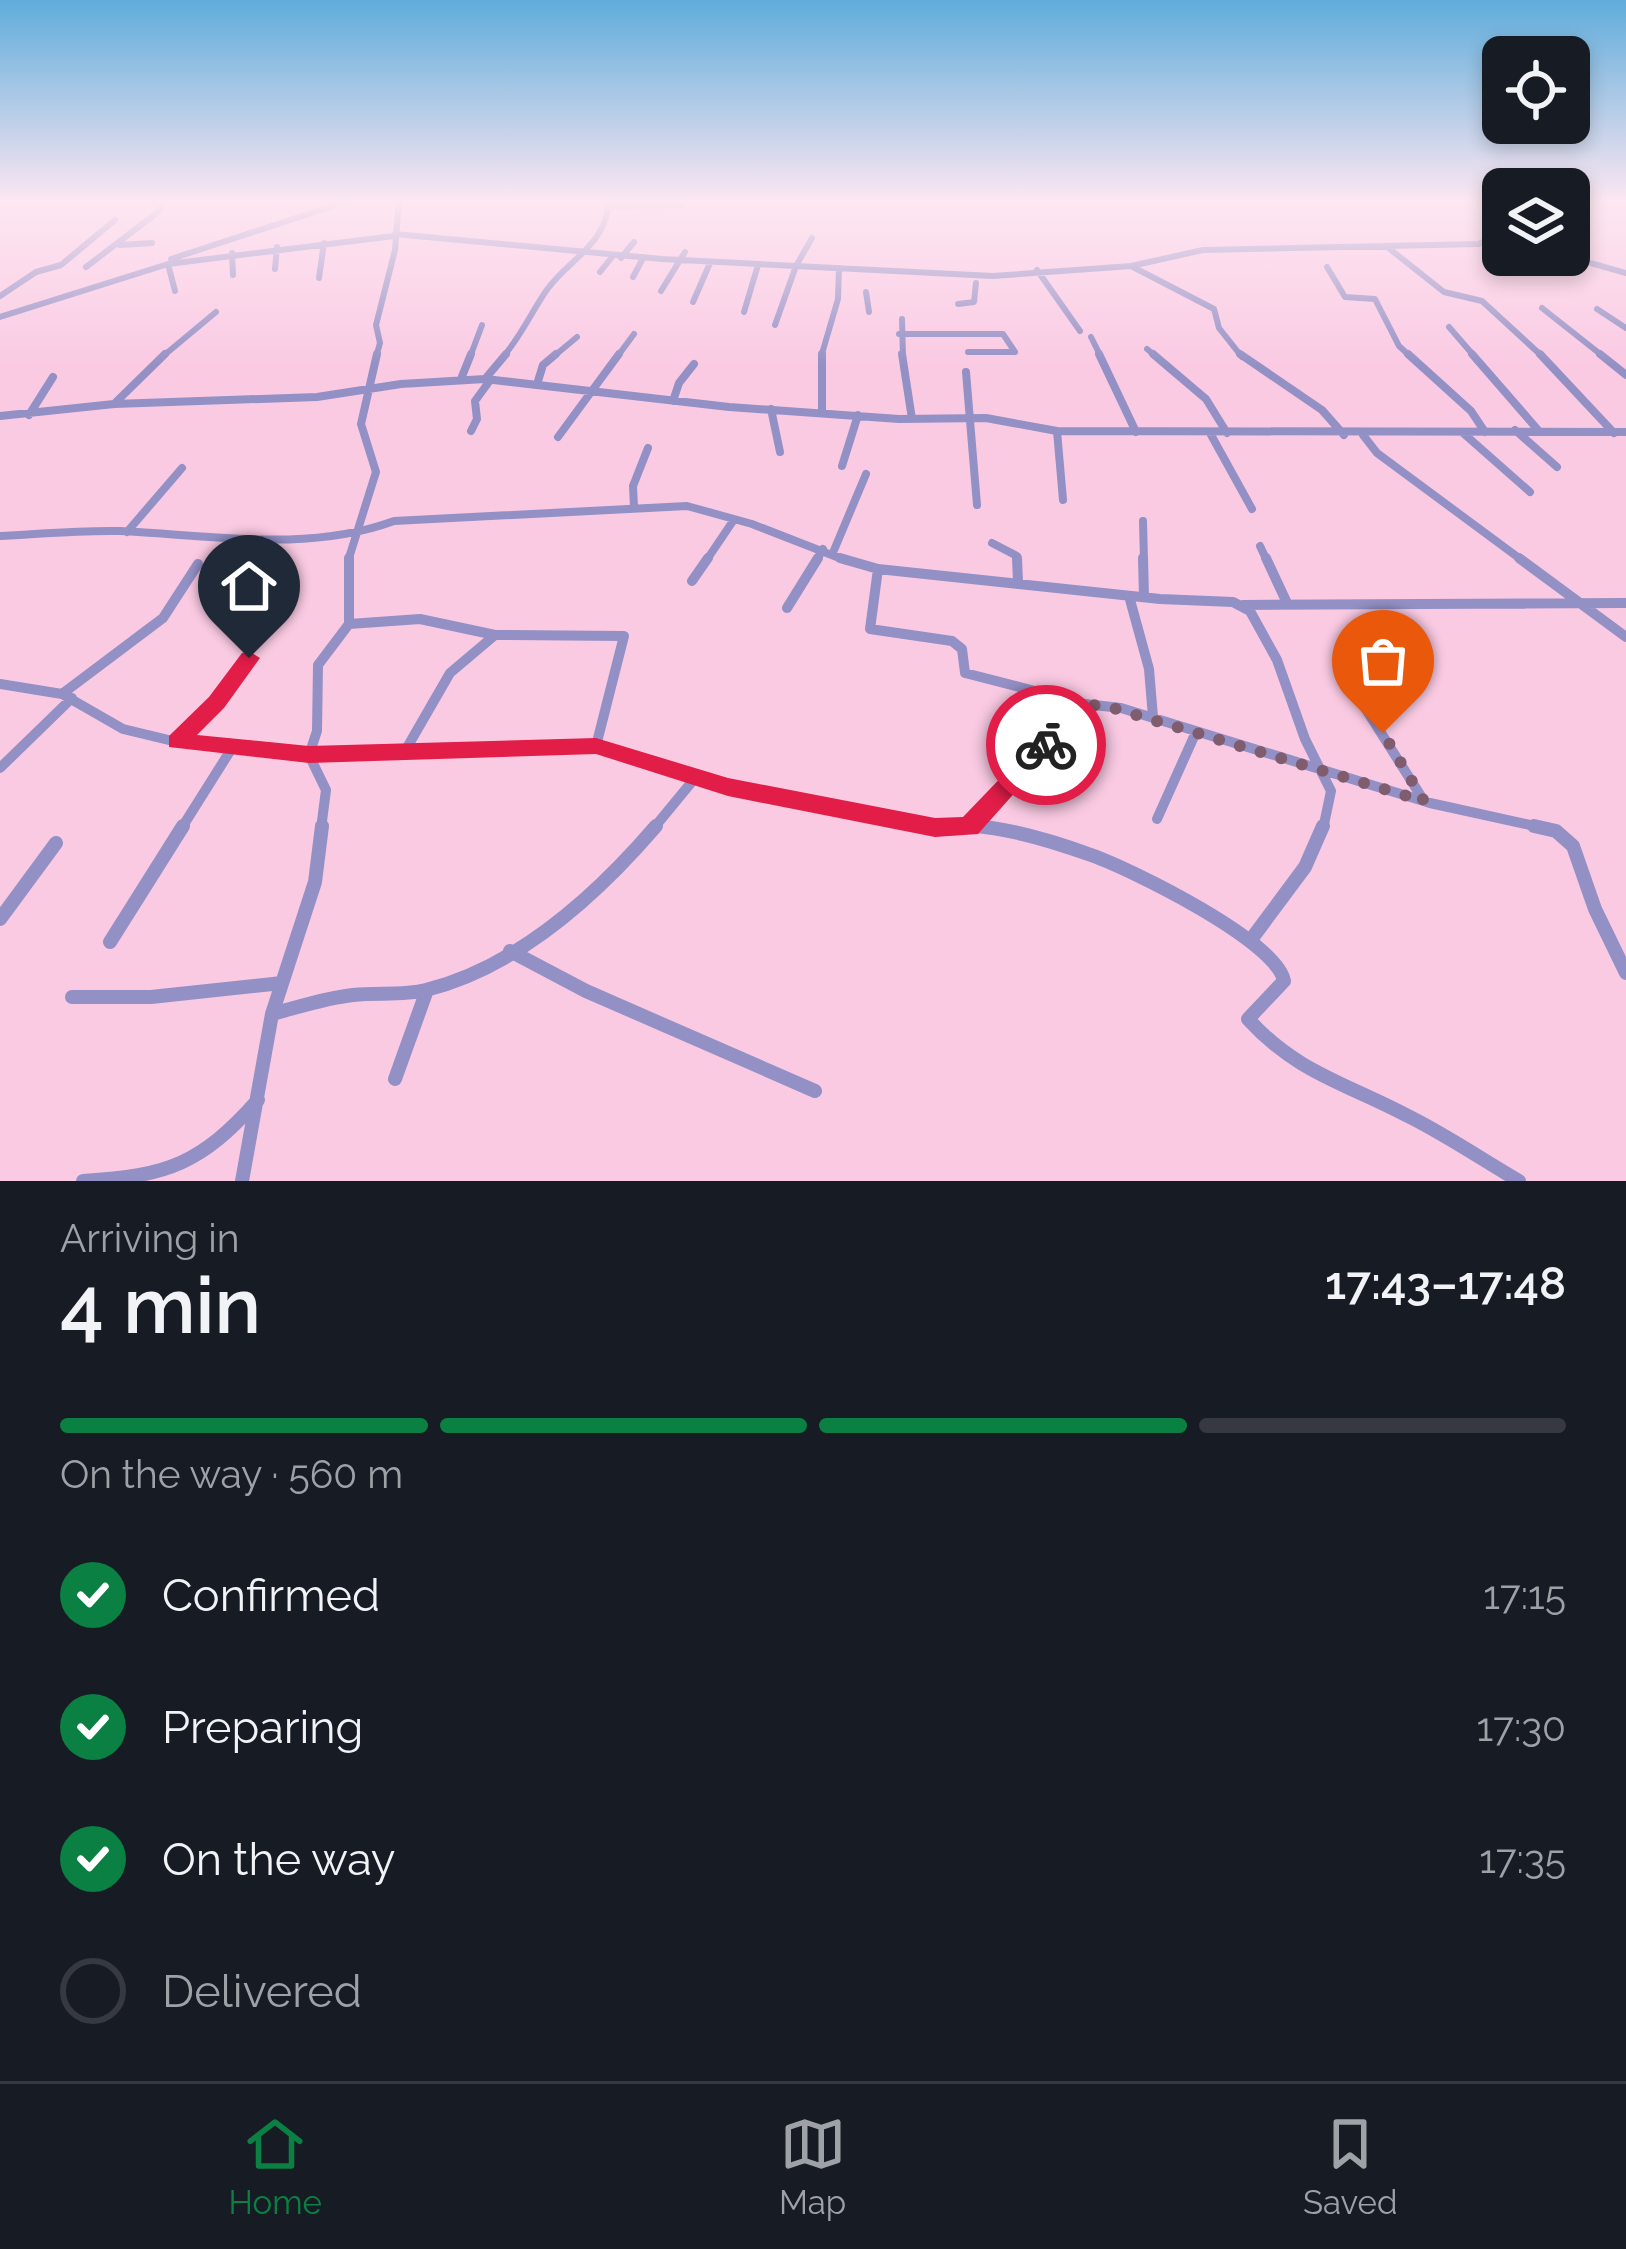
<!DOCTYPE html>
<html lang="en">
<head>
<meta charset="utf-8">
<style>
  body { margin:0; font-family:Raleway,sans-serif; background:#242831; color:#f1f3f6; height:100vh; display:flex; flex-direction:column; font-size:45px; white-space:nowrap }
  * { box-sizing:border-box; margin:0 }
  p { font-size:39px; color:#9ea1a6 }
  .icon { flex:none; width:66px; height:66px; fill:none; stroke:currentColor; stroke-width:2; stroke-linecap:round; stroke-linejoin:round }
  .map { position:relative; height:1181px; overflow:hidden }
  .sheet { display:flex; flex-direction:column; background:#171b24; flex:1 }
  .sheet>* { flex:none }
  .buttons { position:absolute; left:1482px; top:36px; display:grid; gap:24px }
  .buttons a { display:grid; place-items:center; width:108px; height:108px; border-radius:18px; background:#171b24; box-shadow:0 6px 18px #0003; font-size:60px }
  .pin { position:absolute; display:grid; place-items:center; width:102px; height:102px; color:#fff; margin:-123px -51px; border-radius:50% 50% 50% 0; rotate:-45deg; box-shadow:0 0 12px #0007 }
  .pin .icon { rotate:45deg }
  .courier { position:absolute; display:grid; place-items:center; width:120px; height:120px; margin:-60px; border:9px solid #e11d48; border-radius:50%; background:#fff; color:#222; box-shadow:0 3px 15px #0007 }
  .overview em { font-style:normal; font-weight:600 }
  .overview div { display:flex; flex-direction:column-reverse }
  .overview { display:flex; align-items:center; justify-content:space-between; height:204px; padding:0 60px }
  h1 { font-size:78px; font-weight:600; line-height:90px }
  .bar { display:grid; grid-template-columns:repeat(4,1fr); gap:18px 12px; align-content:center; height:144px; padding:0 60px }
  .bar i { height:15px; border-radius:9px; background:#363941 }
  .bar .current { background:#0b8043 }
  .bar p { grid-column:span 4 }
  ol { padding:0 60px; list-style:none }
  li { display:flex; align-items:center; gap:36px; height:132px }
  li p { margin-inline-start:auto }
  li .icon { padding:12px; border-radius:50%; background:#0b8043; color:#fff; stroke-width:4 }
  li:last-child { color:#9ea1a6 }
  li i { width:66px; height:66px; border:6px solid #363941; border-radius:50% }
  .menu { display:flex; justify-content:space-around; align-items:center; height:168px; border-top:3px solid #363941; background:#171b24; font-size:33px; color:#9ea1a6 }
  .menu a { display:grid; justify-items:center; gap:6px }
  .menu .current { color:#0b8043 }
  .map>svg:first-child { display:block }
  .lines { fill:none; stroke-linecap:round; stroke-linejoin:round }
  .minor-far3 { stroke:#9390c5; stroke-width:6 }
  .minor-far2 { stroke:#9390c5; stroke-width:8 }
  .minor-far1 { stroke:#9390c5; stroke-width:10 }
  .minor { stroke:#9390c5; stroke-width:14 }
  .route { fill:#e11d48 }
  .done { stroke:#805c6f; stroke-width:12; stroke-dasharray:0 21.6 }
</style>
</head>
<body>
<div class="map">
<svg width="1626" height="1181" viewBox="0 0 1626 1181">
  <rect width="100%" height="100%" fill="#facae3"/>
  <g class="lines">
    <path class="minor-far3" d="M 395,234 L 662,259 L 796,266 L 812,238
      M 120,245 L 152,243
      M 1386,246 L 1444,292 L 1482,301 L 1543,357
      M 232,253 L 233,275
      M 1563,255 L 1626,273
      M 621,258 L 634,242
      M 171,259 L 348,201
      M 168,264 L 175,291
      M 1131,266 L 1214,309 L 1219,328 L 1242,357
      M 86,267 L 158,212 L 163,201
      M 1327,267 L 1345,297 L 1375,299 L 1399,346 L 1411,357
      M 275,269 L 277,247
      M 1037,270 L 1080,331
      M 600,272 L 612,257
      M 633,277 L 642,260
      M 319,278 L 324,243
      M 661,291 L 685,252
      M 866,292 L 869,312
      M 0,296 L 36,272 L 61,265 L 115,220
      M 693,302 L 710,263
      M 958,304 L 974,302 L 976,283
      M 1542,308 L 1604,357
      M 1597,309 L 1626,328
      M 744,312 L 758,265
      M 0,317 L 168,264 L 394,236
      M 902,319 L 903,357
      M 775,325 L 796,266 L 993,276 L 1131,266 L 1203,250 L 1479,244 L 1503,232
      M 1449,327 L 1475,357
      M 899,334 L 1003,334 L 1015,352
      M 1091,337 L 1101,357
      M 1147,349 L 1157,357
      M 968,352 L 1015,352
      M 162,357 L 216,312
      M 376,357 L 380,343 L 376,325 L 395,250 L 399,201
      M 470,357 L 482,325
      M 503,357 C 521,336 531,313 546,291 C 567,260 604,247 608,206 L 683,205
      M 553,357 L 577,337
      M 617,357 L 634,334
      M 821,357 L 838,299 L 839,268"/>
    <path class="minor-far2" d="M 902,354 L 912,419
      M 1099,354 L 1136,432
      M 1153,354 L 1206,399 L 1227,433
      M 1240,354 L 1322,410 L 1344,435
      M 1408,354 L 1471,411 L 1485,432
      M 1472,354 L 1538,430
      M 1540,354 L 1614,433
      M 1600,354 L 1626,375
      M 966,372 L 977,505
      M 461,379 L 471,354
      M 485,379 L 506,354
      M 538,381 L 543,365 L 556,354
      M 673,401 L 679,383 L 694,364
      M 114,404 L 165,354
      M 771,409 L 780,452
      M 822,410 L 822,354
      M 29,415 L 53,377
      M 0,416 L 114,404 L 317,397 L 401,384 L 485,379 L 729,407 L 899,419 L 986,418 L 1057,431 L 1626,432
      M 1515,430 L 1557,467
      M 471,431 L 477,419 L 475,401 L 491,379
      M 1057,431 L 1063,500
      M 1462,432 L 1530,492
      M 1210,433 L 1252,509
      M 1363,435 L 1377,453 L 1523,561
      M 558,437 L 619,354
      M 842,466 L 858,415
      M 634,507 L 633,486 L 648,448
      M 1143,521 L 1144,561
      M 127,532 L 182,468
      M 0,536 C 40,534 80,530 120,531 C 211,535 307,553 394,521 L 687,506 L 752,524 L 847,561
      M 992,543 L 1017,556 L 1017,561
      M 1260,546 L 1267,561
      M 832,555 L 866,474
      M 348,561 L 376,472 L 361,424 L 377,354
      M 706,561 L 733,521
      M 816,561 L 823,549"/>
    <path class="minor-far1" d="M 840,558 L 878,569 L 870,629 L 952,641 L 962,649 L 965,673 L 1085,704
      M 1017,558 L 1018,582
      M 1143,558 L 1144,597
      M 1266,558 L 1287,603
      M 1519,558 L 1626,637
      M 878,569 L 1160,599 L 1233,602 L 1250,611 L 1277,660 L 1305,739 L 1331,791 L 1323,829
      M 692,581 L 708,558
      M 1129,596 L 1149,669 L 1153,717
      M 1243,605 L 1626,603
      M 787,608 L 818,558
      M 349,624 L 420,619 L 495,635 L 624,636 L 596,746
      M 1340,668 L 1424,801
      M 0,684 L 62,694 L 123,729 L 177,742 L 309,755 L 596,746 L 728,787 L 897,823 L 999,829
      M 62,694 L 163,618 L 198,564
      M 177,742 L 217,702 L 249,658
      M 405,751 L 450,673 L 495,635
      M 0,768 L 72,698
      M 1157,819 L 1196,732
      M 971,825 L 1085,704 L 1121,708 L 1430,803 L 1548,829
      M 181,829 L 232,748
      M 321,829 L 326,790 L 309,755 L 317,731 L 318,665 L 349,624 L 349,558
      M 653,829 L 695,778"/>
    <path class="minor" d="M 972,826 C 1011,828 1055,842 1091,855 C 1131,869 1277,941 1284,981 L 1248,1019 C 1296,1072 1345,1083 1406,1115 C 1445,1134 1481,1159 1519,1181
      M 1534,826 L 1556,831 L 1573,846 L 1595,909 L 1626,973
      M 0,919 L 56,843
      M 1250,941 L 1305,867 L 1323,826
      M 110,942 L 183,826
      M 510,951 L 586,991 L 815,1091
      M 72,997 L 151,997 L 282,983
      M 272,1014 C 299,1007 325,998 353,995 C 377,992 402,996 426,990 C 518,967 596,896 656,826
      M 395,1079 L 427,990
      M 83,1181 C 168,1176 201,1164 258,1100
      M 242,1181 L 272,1014 L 315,882 L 322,826"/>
  </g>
  <linearGradient id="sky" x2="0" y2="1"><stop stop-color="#5facdb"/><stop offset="0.55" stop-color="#fde7f2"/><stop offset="1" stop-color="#fde7f2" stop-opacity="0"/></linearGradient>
  <rect width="1626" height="366" fill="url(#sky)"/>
  <path class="route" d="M 249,651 L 260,658 L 224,708 L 197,735 L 309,746 L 596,738 L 728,778 L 935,818 L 963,817 L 1038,739 L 1054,739 L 1057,745 L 978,834 L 935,837 L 728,796 L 596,754 L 309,763 L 169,747 L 169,736 L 209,697 L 242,653 Z"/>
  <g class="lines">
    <path class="done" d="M 1046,745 C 1063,723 1074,704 1103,705 L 1424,801 L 1383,733"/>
  </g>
</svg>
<div class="buttons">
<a><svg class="icon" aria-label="locate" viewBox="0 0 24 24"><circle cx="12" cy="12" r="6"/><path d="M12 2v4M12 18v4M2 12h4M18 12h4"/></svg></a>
<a><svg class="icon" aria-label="layers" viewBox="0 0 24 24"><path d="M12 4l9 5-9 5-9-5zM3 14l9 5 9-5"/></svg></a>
</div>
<div class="pin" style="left:1383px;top:733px;background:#ea580c"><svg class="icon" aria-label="bag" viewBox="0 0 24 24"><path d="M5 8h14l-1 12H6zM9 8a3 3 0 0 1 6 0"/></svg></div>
<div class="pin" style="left:249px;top:658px;background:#1f2937"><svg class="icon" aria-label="home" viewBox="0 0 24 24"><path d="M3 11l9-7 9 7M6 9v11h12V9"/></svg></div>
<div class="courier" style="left:1046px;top:745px"><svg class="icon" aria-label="bike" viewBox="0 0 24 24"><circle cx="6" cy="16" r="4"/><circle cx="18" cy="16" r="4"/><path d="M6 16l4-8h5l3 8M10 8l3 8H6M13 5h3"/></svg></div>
</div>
<section class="sheet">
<div class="overview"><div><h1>4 min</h1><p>Arriving in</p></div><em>17:43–17:48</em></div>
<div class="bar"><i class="current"></i><i class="current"></i><i class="current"></i><i></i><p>On the way · 560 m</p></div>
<ol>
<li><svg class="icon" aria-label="check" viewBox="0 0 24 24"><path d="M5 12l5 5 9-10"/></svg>Confirmed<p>17:15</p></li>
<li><svg class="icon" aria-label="check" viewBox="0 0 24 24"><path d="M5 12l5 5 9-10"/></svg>Preparing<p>17:30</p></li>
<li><svg class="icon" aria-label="check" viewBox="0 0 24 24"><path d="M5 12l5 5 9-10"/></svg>On the way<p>17:35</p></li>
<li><i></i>Delivered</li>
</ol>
</section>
<nav class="menu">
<a class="current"><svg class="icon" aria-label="home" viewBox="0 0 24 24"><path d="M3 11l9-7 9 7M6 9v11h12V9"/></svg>Home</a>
<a><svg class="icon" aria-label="map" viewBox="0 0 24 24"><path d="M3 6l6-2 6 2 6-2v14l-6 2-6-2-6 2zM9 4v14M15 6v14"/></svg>Map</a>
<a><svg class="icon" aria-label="saved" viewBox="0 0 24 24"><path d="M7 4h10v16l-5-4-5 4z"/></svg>Saved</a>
</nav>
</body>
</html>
